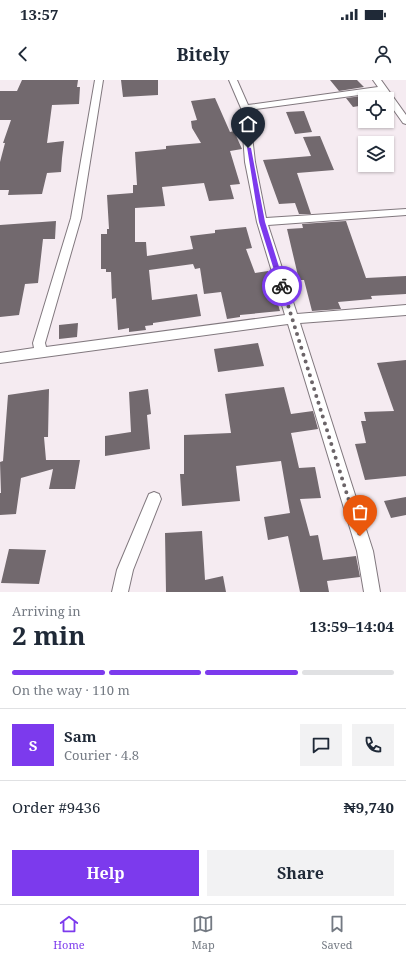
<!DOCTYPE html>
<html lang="en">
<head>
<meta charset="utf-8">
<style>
  body { margin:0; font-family:"Noto Serif",serif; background:#f2f2f3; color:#1f2937; height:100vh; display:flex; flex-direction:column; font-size:15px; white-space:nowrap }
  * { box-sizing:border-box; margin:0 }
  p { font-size:13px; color:#747a83 }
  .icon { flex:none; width:22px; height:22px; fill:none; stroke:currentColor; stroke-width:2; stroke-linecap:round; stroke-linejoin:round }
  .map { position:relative; height:512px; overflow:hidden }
  .drawer { display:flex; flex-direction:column; background:#fff; flex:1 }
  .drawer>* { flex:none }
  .fabs { position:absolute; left:358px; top:12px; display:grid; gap:8px }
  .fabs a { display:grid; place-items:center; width:36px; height:36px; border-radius:0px; background:#fff; box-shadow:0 1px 3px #0004; font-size:20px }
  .pin { position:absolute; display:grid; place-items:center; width:34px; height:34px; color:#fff; margin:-41px -17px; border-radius:50% 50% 50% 0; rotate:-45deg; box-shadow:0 0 4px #0007 }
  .pin .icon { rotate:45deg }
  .courier { position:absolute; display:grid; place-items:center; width:40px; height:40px; margin:-20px; border:3px solid #7c3aed; border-radius:50%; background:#fff; color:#222; box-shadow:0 1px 5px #0007 }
  .headline em { font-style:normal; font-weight:700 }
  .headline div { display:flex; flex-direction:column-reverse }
  .headline { display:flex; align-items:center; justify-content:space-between; height:68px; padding:0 12px }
  h1 { font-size:26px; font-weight:700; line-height:30px }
  .bar { display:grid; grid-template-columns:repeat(4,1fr); gap:6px 4px; align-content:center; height:48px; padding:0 12px }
  .bar i { height:5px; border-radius:3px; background:#e0e1e3 }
  .bar .active { background:#7c3aed }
  .bar p { grid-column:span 4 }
  .line { display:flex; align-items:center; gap:10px; padding:0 12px; border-top:1px solid #e0e1e3 }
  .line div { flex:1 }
  .round { display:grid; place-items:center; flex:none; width:42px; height:42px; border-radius:0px; background:#f2f2f3 }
  .action { display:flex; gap:8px; margin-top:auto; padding:8px 12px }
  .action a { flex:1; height:46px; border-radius:0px; background:#7c3aed; color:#fff; font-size:16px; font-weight:700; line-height:46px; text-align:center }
  .action a+a { background:#f2f2f3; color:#1f2937 }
  .status { display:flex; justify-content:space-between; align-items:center; height:28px; padding:0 20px; background:#fff; direction:ltr }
  .status svg { height:11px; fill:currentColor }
  header { display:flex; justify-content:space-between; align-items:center; height:52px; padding:0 12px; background:#fff; font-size:18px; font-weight:700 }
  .tab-bar { display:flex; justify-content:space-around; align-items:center; height:56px; border-top:1px solid #e0e1e3; background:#fff; font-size:11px; color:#747a83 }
  .tab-bar a { display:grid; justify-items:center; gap:2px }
  .tab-bar .active { color:#7c3aed }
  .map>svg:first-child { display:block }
  .building { fill:#72696e }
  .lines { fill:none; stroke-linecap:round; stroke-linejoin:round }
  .street-casing { stroke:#81787e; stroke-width:2 }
  .street { fill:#fff; fill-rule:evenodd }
  .route { fill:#7c3aed }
  .done { stroke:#6b6468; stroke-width:4; stroke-dasharray:0 7.2 }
</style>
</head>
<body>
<div class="status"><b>13:57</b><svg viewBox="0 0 49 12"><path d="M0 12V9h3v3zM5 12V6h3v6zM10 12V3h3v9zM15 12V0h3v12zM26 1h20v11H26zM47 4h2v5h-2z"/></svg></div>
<header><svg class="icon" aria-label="back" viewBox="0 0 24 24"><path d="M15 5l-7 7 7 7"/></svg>Bitely<svg class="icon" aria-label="person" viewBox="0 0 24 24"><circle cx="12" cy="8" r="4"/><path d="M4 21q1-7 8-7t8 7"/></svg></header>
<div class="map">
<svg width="406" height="512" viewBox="0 0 406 512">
  <rect width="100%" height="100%" fill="#f5ebf1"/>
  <path class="building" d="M 22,0 L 78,0 L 77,7 L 80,7 L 79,24 L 52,25 L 47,63 L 64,61 L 62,78 L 61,92 L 47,93 L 42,114 L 8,115 L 9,110 L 0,110 L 0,82 L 5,63 L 3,63 L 11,40 L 0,40 L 0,11 L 17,11 Z
    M 121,0 L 158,0 L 158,15 L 123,17 Z
    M 330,0 L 357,0 L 364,7 L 339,11 Z
    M 370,15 L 372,19 L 365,19 L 365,25 L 353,27 L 346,18 Z
    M 215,18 L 230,52 L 234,51 L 242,69 L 230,71 L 240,104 L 230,105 L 234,119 L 209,121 L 204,103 L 162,107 L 165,126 L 135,128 L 135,162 L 146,162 L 147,176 L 193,169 L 190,156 L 215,153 L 215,150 L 246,147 L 252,168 L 246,169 L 255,193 L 268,191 L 280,231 L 240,235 L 240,237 L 227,239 L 221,212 L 204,214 L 200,188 L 195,189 L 193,184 L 149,190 L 152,220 L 197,214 L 201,236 L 153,243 L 153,245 L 145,246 L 146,250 L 129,252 L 129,248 L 118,250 L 116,218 L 112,219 L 111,192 L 106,192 L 106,189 L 101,189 L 101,154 L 107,154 L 107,149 L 109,149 L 107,115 L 133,113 L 133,105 L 137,105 L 135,72 L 166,69 L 166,66 L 201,63 L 192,48 L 191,41 L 197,40 L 191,21 Z
    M 304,31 L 312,52 L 295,54 L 286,32 Z
    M 320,56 L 334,90 L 297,93 L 311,134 L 299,134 L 295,123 L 279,124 L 263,80 L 311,76 L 303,57 Z
    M 56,141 L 55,159 L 43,159 L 38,203 L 25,204 L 19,235 L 0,237 L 0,145 Z
    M 346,141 L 366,198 L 406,196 L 406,214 L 371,216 L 372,219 L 338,222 L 341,229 L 312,231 L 304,200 L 299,200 L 287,149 L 303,148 L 302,144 Z
    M 78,243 L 77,257 L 59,259 L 59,245 Z
    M 258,263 L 264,286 L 218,292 L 214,269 Z
    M 406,280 L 406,396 L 365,400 L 355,364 L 366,363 L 361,341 L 366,341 L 364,332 L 394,331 L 377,283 Z
    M 284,307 L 291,334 L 313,331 L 318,349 L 291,353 L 299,388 L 315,387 L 321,418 L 300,419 L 310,456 L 318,455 L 323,480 L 356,476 L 360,497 L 327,501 L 329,512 L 300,512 L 288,456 L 268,460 L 264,437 L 290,433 L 281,381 L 236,386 L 240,421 L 182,426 L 180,394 L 184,394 L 184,355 L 231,353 L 225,314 Z
    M 49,309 L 48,357 L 44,357 L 46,380 L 80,380 L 75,409 L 49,409 L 53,389 L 21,398 L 16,434 L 0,435 L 0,413 L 1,413 L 0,382 L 3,381 L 8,315 Z
    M 148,309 L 151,334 L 147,335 L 150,369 L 105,376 L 105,356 L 131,352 L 129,312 Z
    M 406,417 L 406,435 L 391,438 L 384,421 Z
    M 202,451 L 205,500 L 223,496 L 226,512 L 166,512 L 165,453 Z
    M 9,469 L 46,470 L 39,504 L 1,503 Z"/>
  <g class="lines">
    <defs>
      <path id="street" d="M 95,0 L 103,0 L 81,138 L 45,263 L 46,267 L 285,235 L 257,142 L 245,82 L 241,28 L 229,0 L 237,0 L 248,25 L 378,7 L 373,0 L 381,0 L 406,35 L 406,44 L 403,43 L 381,12 L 249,30 L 255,82 L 266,138 L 406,129 L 406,135 L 268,145 L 297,234 L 406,225 L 406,235 L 300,243 L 373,471 L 380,512 L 364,512 L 357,471 L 288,244 L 0,283 L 0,273 L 34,268 L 33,263 L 71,138 Z
        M 154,412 L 159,414 L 161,419 L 133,490 L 128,512 L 112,512 L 117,490 L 149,414 Z"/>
    </defs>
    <use href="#street" class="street-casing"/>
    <use href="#street" class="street"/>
  </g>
  <path class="route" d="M 247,67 L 251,68 L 265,142 L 285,206 L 282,209 L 279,206 L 259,142 Z"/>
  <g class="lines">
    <path class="done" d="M 282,206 L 360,456"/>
  </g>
</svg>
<div class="fabs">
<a><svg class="icon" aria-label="locate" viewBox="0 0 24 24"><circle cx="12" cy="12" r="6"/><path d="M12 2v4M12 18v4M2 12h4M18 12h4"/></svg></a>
<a><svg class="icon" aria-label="layers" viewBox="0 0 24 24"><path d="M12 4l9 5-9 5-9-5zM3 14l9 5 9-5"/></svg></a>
</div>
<div class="pin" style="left:360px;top:456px;background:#ea580c"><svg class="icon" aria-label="bag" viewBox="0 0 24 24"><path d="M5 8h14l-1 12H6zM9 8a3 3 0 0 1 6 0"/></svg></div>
<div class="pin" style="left:248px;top:68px;background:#1f2937"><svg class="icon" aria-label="home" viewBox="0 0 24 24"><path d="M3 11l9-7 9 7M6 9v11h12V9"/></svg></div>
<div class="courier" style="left:282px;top:206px"><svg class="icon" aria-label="bike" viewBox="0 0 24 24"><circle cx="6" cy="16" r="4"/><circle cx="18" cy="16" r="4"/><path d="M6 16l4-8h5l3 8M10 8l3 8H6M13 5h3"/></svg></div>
</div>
<section class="drawer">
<div class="headline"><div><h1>2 min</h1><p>Arriving in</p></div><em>13:59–14:04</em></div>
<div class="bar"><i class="active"></i><i class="active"></i><i class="active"></i><i></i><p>On the way · 110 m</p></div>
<div class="line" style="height:72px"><b class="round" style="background:#7c3aed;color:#fff">S</b><div><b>Sam</b><p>Courier · 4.8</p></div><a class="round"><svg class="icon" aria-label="chat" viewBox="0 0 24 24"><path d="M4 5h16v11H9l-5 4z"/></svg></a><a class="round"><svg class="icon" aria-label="phone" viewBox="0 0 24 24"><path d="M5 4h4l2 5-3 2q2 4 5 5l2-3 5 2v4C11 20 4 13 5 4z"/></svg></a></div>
<div class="line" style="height:52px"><div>Order #9436</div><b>₦9,740</b></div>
<div class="action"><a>Help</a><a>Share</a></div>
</section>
<nav class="tab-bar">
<a class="active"><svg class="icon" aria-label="home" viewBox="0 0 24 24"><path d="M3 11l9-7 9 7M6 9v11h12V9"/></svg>Home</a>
<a><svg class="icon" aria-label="map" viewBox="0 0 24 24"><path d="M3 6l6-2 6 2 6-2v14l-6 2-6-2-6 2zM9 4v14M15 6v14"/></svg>Map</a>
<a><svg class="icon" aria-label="saved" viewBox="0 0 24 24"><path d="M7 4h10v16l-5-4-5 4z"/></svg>Saved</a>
</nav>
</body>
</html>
